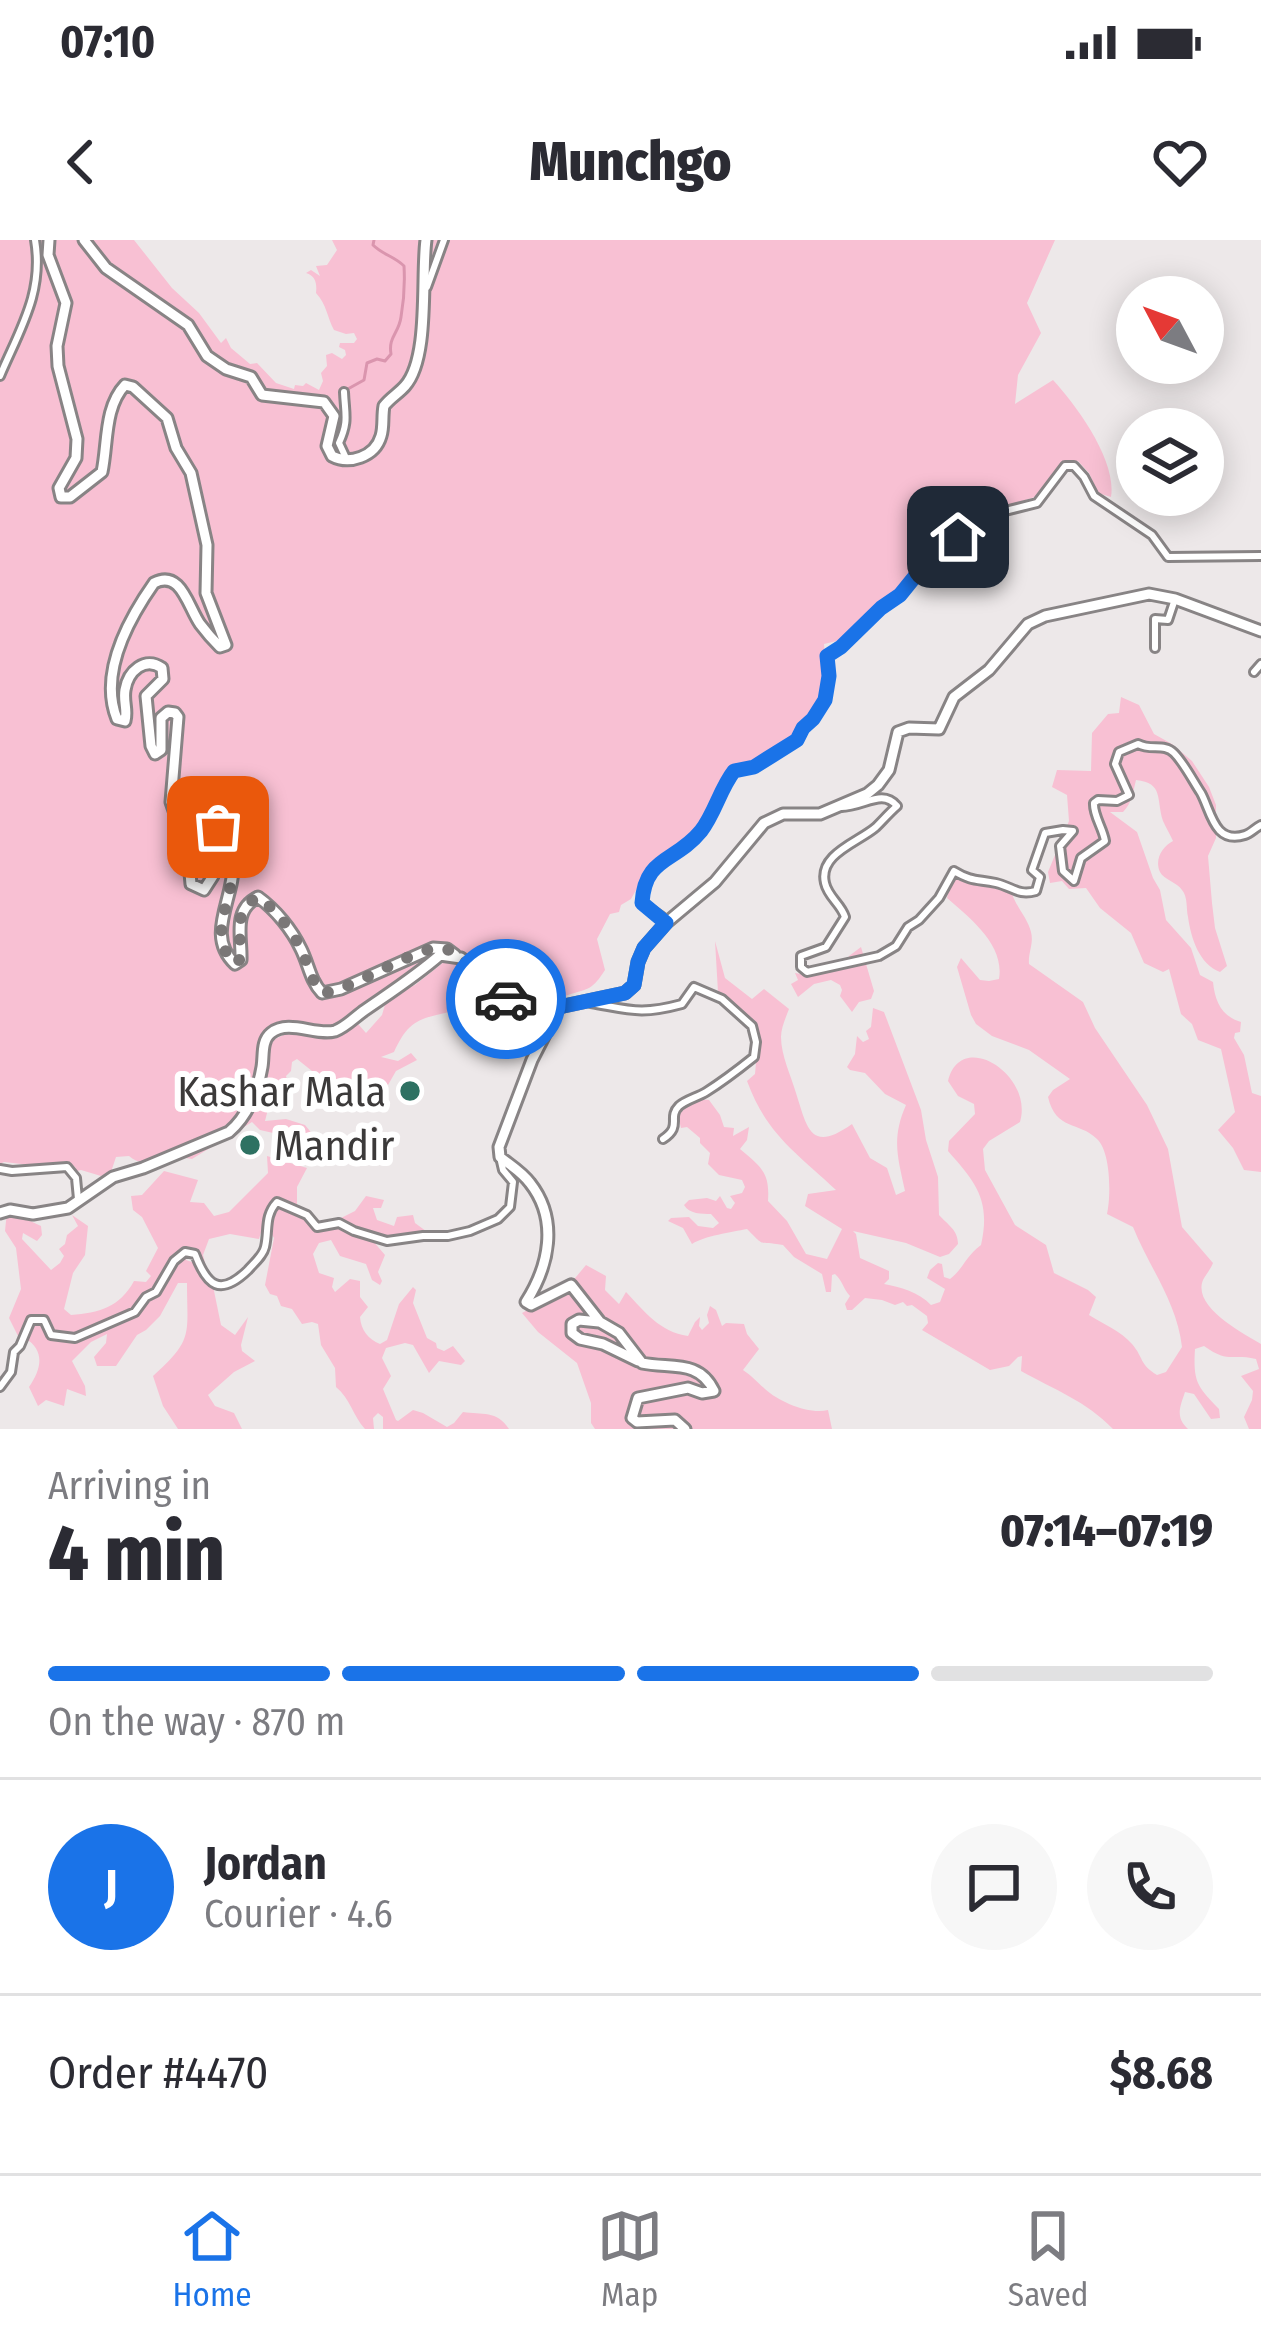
<!DOCTYPE html>
<html lang="en">
<head>
<meta charset="utf-8">
<style>
  body { margin:0; font-family:"Fira Sans Condensed",sans-serif; background:#f7f7f7; color:#2b2b33; height:100vh; display:flex; flex-direction:column; font-size:45px; white-space:nowrap }
  * { box-sizing:border-box; margin:0 }
  p { font-size:39px; color:#7c7c81 }
  .icon { flex:none; width:66px; height:66px; fill:none; stroke:currentColor; stroke-width:2; stroke-linecap:round; stroke-linejoin:round }
  .map { position:relative; height:1189px; overflow:hidden }
  .drawer { display:flex; flex-direction:column; background:#fff; flex:1 }
  .drawer>* { flex:none }
  .needle { width:78px; rotate:311deg }
  .controls { position:absolute; left:1116px; top:36px; display:grid; gap:24px }
  .controls a { display:grid; place-items:center; width:108px; height:108px; border-radius:50%; background:#fff; box-shadow:0 6px 30px #0003; font-size:60px }
  .pin { position:absolute; display:grid; place-items:center; width:102px; height:102px; color:#fff; margin:-51px; border-radius:24px; box-shadow:0 6px 18px #0006 }
  .courier { position:absolute; display:grid; place-items:center; width:120px; height:120px; margin:-60px; border:9px solid #1a73e8; border-radius:50%; background:#fff; color:#222; box-shadow:0 3px 15px #0007 }
  .summary em { font-style:normal; font-weight:800 }
  .summary div { display:flex; flex-direction:column-reverse }
  .summary { display:flex; align-items:center; justify-content:space-between; height:204px; padding:0 48px }
  h1 { font-size:78px; font-weight:800; line-height:90px }
  .bar { display:grid; grid-template-columns:repeat(4,1fr); gap:18px 12px; align-content:center; height:144px; padding:0 48px }
  .bar i { height:15px; border-radius:9px; background:#e1e1e2 }
  .bar .selected { background:#1a73e8 }
  .bar p { grid-column:span 4 }
  .line { display:flex; align-items:center; gap:30px; padding:0 48px; border-top:3px solid #e1e1e2 }
  .line div { flex:1 }
  .round { display:grid; place-items:center; flex:none; width:126px; height:126px; border-radius:63px; background:#f7f7f7 }
  .status { display:flex; justify-content:space-between; align-items:center; height:84px; padding:0 60px; background:#fff; direction:ltr }
  .status svg { height:33px; fill:currentColor }
  header { display:flex; justify-content:space-between; align-items:center; height:156px; padding:0 48px; background:#fff; font-size:54px; font-weight:800 }
  .tab-bar { display:flex; justify-content:space-around; align-items:center; height:168px; border-top:3px solid #e1e1e2; background:#fff; font-size:33px; color:#7c7c81 }
  .tab-bar a { display:grid; justify-items:center; gap:6px }
  .tab-bar .selected { color:#1a73e8 }
  .map>svg:first-child { display:block }
  .green { fill:#f8c0d3 }
  .lines { fill:none; stroke-linecap:round; stroke-linejoin:round }
  .stream { stroke:#da95ae; stroke-width:3 }
  .street-casing { stroke:#888485; stroke-width:12 }
  .secondary-casing { stroke:#888485; stroke-width:15 }
  .street { stroke:#fff; stroke-width:6 }
  .secondary { stroke:#fff; stroke-width:9 }
  .done { stroke:#7a7777; stroke-width:12; stroke-dasharray:0 21.6 }
  .route { stroke:#1a73e8; stroke-width:15 }
  .poi-dot { fill:#2e7162; stroke:#fff; stroke-width:4.5 }
  .labels { text-anchor:middle; stroke-width:12; stroke-linejoin:round; paint-order:stroke }
  .poi-label { font-size:42px; fill:#3c3a3a; stroke:#fff; text-anchor:end }
</style>
</head>
<body>
<div class="status"><b>07:10</b><svg viewBox="0 0 49 12"><path d="M0 12V9h3v3zM5 12V6h3v6zM10 12V3h3v9zM15 12V0h3v12zM26 1h20v11H26zM47 4h2v5h-2z"/></svg></div>
<header><svg class="icon" aria-label="back" viewBox="0 0 24 24"><path d="M15 5l-7 7 7 7"/></svg>Munchgo<svg class="icon" aria-label="heart" viewBox="0 0 24 24"><path d="M12 20l-8-8c-3-5 5-10 8-4 3-6 11-1 8 4z"/></svg></header>
<div class="map">
<svg width="1261" height="1189" viewBox="0 0 1261 1189">
  <rect width="100%" height="100%" fill="#ede8e9"/>
  <path class="green" d="M 0,0 L 134,0 L 172,48 L 199,73 L 221,103 L 226,98 L 231,108 L 250,124 L 257,123 L 276,143 L 294,149 L 295,145 L 303,146 L 306,143 L 319,150 L 323,141 L 321,133 L 327,126 L 326,115 L 332,113 L 342,119 L 346,115 L 345,110 L 339,107 L 340,103 L 354,103 L 357,99 L 354,93 L 346,94 L 334,90 C 327,77 327,65 316,53 C 317,44 316,36 306,33 L 311,30 L 320,36 L 316,26 L 327,25 L 337,10 L 332,0 L 1055,0 L 1027,63 L 1041,93 L 1018,135 L 1015,164 L 1053,140 C 1077,166 1117,221 1111,257 L 1098,253 L 1089,233 L 1078,221 L 1070,221 L 1041,255 L 976,276 L 959,293 L 931,298 L 914,331 L 897,352 L 841,400 L 824,404 L 827,438 L 820,465 L 801,484 L 795,498 L 756,523 L 730,530 L 701,585 L 678,610 L 650,625 L 631,659 L 621,665 L 619,672 L 610,674 L 597,699 L 605,730 C 592,750 590,748 568,755 C 537,766 506,759 481,734 C 472,725 465,715 455,706 C 436,712 423,728 407,739 C 387,752 368,760 352,777 L 366,793 L 382,775 L 386,761 L 391,756 L 415,745 L 449,718 L 495,756 L 538,770 L 520,774 L 505,787 C 497,781 487,779 479,774 C 477,772 475,768 472,767 C 461,762 454,771 445,773 C 416,779 407,784 394,812 L 381,817 L 398,821 L 411,813 L 417,820 L 396,831 L 384,852 L 362,850 L 349,866 L 339,867 L 329,859 L 328,839 L 322,839 L 297,819 L 292,822 L 291,831 L 286,836 L 290,850 L 268,869 L 265,881 L 286,879 L 305,885 L 314,896 L 330,900 L 388,902 L 385,909 L 362,918 L 324,913 L 291,897 L 260,890 L 252,882 L 192,919 L 186,918 L 185,914 L 241,883 L 271,801 L 294,790 L 265,796 C 258,810 260,819 258,833 C 257,842 251,851 246,859 C 224,901 208,893 172,912 C 158,920 142,928 129,916 L 116,917 L 111,932 L 101,936 L 81,930 L 73,932 L 76,928 L 67,921 L 39,926 L 4,922 L 0,924 Z
    M 1121,457 L 1139,465 L 1154,494 L 1172,504 L 1192,521 L 1209,547 L 1216,565 L 1216,598 L 1208,616 L 1212,663 L 1215,688 L 1227,726 L 1220,732 C 1199,724 1191,698 1188,677 C 1186,668 1188,657 1182,650 C 1177,642 1164,640 1160,632 C 1154,619 1163,606 1173,601 C 1170,594 1166,588 1163,581 C 1156,559 1164,543 1136,540 C 1133,552 1132,563 1123,572 L 1110,572 L 1137,592 L 1153,638 L 1160,650 L 1166,680 L 1191,708 L 1200,735 L 1213,742 C 1215,761 1221,776 1241,782 L 1240,792 L 1235,793 L 1234,798 L 1244,815 L 1252,853 L 1261,856 L 1261,932 L 1244,930 L 1233,908 L 1218,890 L 1235,872 L 1221,809 L 1198,800 L 1192,784 L 1181,774 L 1169,729 L 1163,732 L 1144,723 L 1131,693 L 1100,668 L 1086,648 L 1069,649 L 1062,641 L 1050,643 L 1048,632 L 1069,581 L 1067,555 L 1052,547 L 1057,530 L 1091,531 L 1092,493 L 1108,474 L 1119,473 Z
    M 956,635 C 975,645 995,641 1012,654 C 1017,668 1028,679 1031,692 C 1034,704 1028,712 1029,724 L 1083,762 L 1095,788 L 1147,865 L 1168,909 L 1182,987 L 1213,1023 C 1211,1029 1206,1034 1203,1040 C 1192,1067 1243,1093 1261,1104 L 1261,1189 L 1249,1189 L 1244,1177 L 1252,1160 L 1253,1151 L 1241,1136 L 1259,1129 L 1256,1119 C 1231,1113 1229,1124 1204,1106 L 1195,1109 C 1193,1142 1197,1146 1219,1169 L 1220,1178 L 1211,1179 L 1194,1154 L 1185,1152 C 1180,1167 1175,1177 1188,1189 L 1113,1189 C 1086,1161 1055,1150 1021,1131 L 1022,1116 L 1018,1117 L 1009,1126 L 990,1130 L 922,1090 L 928,1083 L 927,1076 L 912,1065 L 907,1066 L 903,1062 L 895,1065 L 882,1060 L 865,1058 L 852,1070 L 847,1070 L 845,1064 L 850,1056 C 843,1049 843,1041 835,1034 L 832,1035 L 831,1052 L 826,1052 L 822,1034 L 794,1017 L 783,1005 C 756,1000 767,1009 747,989 C 732,992 704,996 692,1004 L 683,988 L 668,981 L 671,978 L 689,977 L 698,986 L 713,988 L 719,983 L 711,974 C 702,974 689,974 684,965 L 689,960 L 707,958 L 716,961 L 720,956 L 727,968 L 731,969 L 735,963 L 730,956 L 742,953 L 745,947 L 742,940 L 719,935 L 708,924 L 710,913 L 700,903 L 700,898 L 687,887 L 681,888 L 677,872 C 686,862 696,859 709,860 L 720,875 L 724,887 L 734,888 L 733,896 L 749,887 L 747,900 L 740,909 C 761,927 770,932 768,961 L 787,981 L 806,1014 L 827,1019 L 842,989 L 805,966 L 808,954 L 836,950 C 796,912 767,895 747,841 L 755,834 L 759,790 L 718,752 L 715,701 L 725,738 L 752,759 L 764,749 L 789,769 C 786,777 781,788 781,797 C 781,815 791,836 796,853 C 807,887 810,914 852,884 L 870,918 L 887,928 L 896,955 L 905,951 C 898,918 891,899 906,865 L 885,854 L 865,833 L 850,830 L 847,827 L 855,814 L 857,796 L 863,802 L 869,799 L 866,791 L 871,787 L 873,768 L 884,772 L 921,870 L 926,900 L 938,937 L 939,975 C 948,985 958,990 958,1004 L 949,1014 L 940,1017 L 906,1003 L 853,991 L 856,994 L 860,1018 L 889,1031 L 889,1039 L 884,1044 C 900,1047 919,1052 931,1065 L 940,1062 L 945,1049 L 927,1038 L 930,1030 L 938,1023 L 942,1024 L 944,1037 L 950,1039 C 964,1028 965,1017 981,1005 C 991,960 976,943 948,911 L 949,901 L 975,874 L 974,864 L 958,856 L 948,841 C 961,788 1034,835 1020,882 L 989,901 L 983,909 L 985,930 L 1015,985 L 1046,1005 L 1054,1033 L 1088,1050 L 1096,1057 L 1089,1075 C 1103,1084 1121,1091 1132,1104 C 1144,1118 1139,1124 1157,1135 L 1166,1132 L 1182,1107 C 1177,1062 1149,1027 1133,987 L 1107,974 C 1111,956 1111,912 1097,899 C 1079,881 1056,891 1048,857 L 1053,850 L 1070,839 L 1029,810 L 992,796 L 976,784 L 971,775 L 957,727 L 961,718 L 980,740 L 989,741 L 999,739 C 1005,705 970,678 947,658 L 952,638 Z
    M 861,707 L 874,751 L 871,759 L 859,762 L 852,772 L 840,756 L 842,750 L 840,745 L 831,740 L 814,744 L 798,757 L 791,744 L 798,740 L 795,733 L 812,736 L 844,727 L 849,716 Z
    M 267,916 L 307,928 L 297,947 L 297,966 L 277,956 L 266,975 L 259,999 L 230,994 L 209,999 L 203,1015 L 207,1031 L 196,1013 L 188,1011 L 186,1020 L 195,1023 L 201,1036 L 213,1046 L 221,1085 L 235,1095 L 248,1077 L 241,1105 L 242,1111 L 255,1121 L 234,1132 L 208,1155 L 215,1166 L 234,1173 L 242,1189 L 178,1189 L 163,1166 L 153,1136 C 194,1099 187,1095 187,1043 L 178,1043 L 160,1076 L 146,1090 L 137,1095 L 116,1126 L 97,1126 L 94,1117 L 106,1103 L 107,1094 L 91,1102 L 72,1121 L 85,1146 L 86,1156 L 67,1149 L 64,1166 L 46,1160 L 38,1166 L 29,1147 C 41,1130 46,1111 25,1098 L 20,1100 L 9,1078 L 21,1049 L 16,1008 L 5,991 L 7,971 L 26,975 L 28,980 L 41,986 L 42,995 L 37,1001 L 23,993 L 22,999 L 51,1030 L 60,1023 L 64,1016 L 59,1009 L 65,1004 L 67,995 L 78,986 L 72,975 L 88,986 L 85,1015 L 73,1033 L 64,1069 L 71,1075 C 99,1073 120,1067 134,1041 L 146,1042 L 151,1036 L 146,1031 L 158,1008 L 142,977 L 133,970 L 131,956 L 142,955 L 164,931 L 198,940 L 190,962 L 204,963 L 214,976 L 229,972 L 268,933 Z
    M 366,956 L 384,960 L 381,968 L 373,968 L 377,980 L 394,986 L 397,977 L 413,975 L 415,983 L 430,994 C 384,1000 377,996 335,981 L 355,971 Z
    M 279,966 L 305,978 L 314,991 L 320,992 L 340,987 L 356,996 L 373,1001 L 385,1015 L 378,1032 L 382,1041 L 380,1045 L 372,1040 L 366,1024 L 340,1016 L 331,1000 L 319,1003 L 313,1014 L 319,1033 L 334,1038 L 332,1047 L 335,1052 L 350,1039 L 360,1041 L 360,1057 L 368,1067 L 360,1077 C 361,1090 368,1099 380,1104 L 387,1100 L 399,1064 L 413,1047 L 416,1050 L 413,1063 L 427,1098 L 436,1103 L 437,1108 L 444,1111 L 453,1106 L 465,1121 L 461,1125 L 439,1121 L 429,1133 L 413,1105 L 405,1103 L 386,1108 L 382,1118 L 391,1136 L 383,1149 L 396,1180 L 398,1181 L 413,1170 L 423,1173 L 447,1187 L 454,1183 L 463,1172 C 482,1175 497,1170 509,1189 L 383,1189 L 383,1177 L 378,1173 L 373,1178 L 374,1189 L 365,1189 C 353,1176 350,1158 336,1147 L 335,1128 L 321,1105 L 318,1084 L 312,1082 L 302,1084 L 292,1069 L 281,1066 L 277,1056 L 270,1054 L 265,1045 L 274,998 C 266,986 269,975 279,966 Z
    M 586,1025 L 606,1036 L 605,1050 L 619,1064 L 626,1052 C 645,1072 660,1092 688,1096 L 695,1082 L 700,1077 L 699,1086 L 702,1090 L 709,1083 L 707,1075 L 710,1066 L 716,1070 L 722,1086 L 726,1083 L 744,1084 L 747,1094 L 759,1109 L 743,1130 C 752,1136 757,1142 765,1149 C 779,1162 810,1175 828,1170 L 832,1189 L 595,1189 L 591,1183 L 591,1163 L 577,1123 L 538,1092 L 522,1073 L 566,1049 Z"/>
  <g class="lines">
    <path class="stream" d="M 346,150 L 364,140 L 367,123 L 377,119 L 385,121 L 391,114 C 388,97 399,93 401,77 C 404,60 405,43 404,26 C 394,16 383,15 373,5 L 374,0"/>
    <defs>
      <path id="street" d="M 427,47 L 444,0
        M 0,136 C 20,89 44,52 35,0
        M 344,152 C 345,175 349,181 339,203 L 346,218
        M 1155,408 L 1155,379 L 1168,380 L 1175,359
        M 1254,432 L 1261,424
        M 841,567 C 864,567 882,548 897,566 C 890,572 883,580 876,587 C 859,602 818,614 825,643 C 828,657 841,664 845,677 L 826,707 L 801,716 L 801,727 L 807,732 L 879,716 L 896,706 L 908,687 L 919,680 L 939,658 L 954,631 C 972,642 978,639 996,643 C 1013,647 1018,656 1036,651 L 1040,637 L 1032,630 L 1045,593 L 1063,590 L 1073,591 L 1060,606 L 1063,631 L 1074,641 L 1081,618 L 1105,601 C 1103,588 1093,575 1094,563 L 1098,560 L 1117,561 L 1129,555 L 1115,524 L 1119,512 L 1138,504 C 1151,511 1164,503 1174,513 C 1184,523 1193,541 1201,553 C 1211,571 1214,605 1245,595 C 1251,593 1255,588 1261,585
        M 666,683 L 662,677 L 642,663 C 646,614 683,621 706,583 C 717,566 722,547 734,531 L 754,527 L 797,500 L 803,488 L 813,479 L 825,460 L 829,436 L 827,416 L 841,407 L 881,368 L 900,355 L 917,334 L 932,301 L 964,295 L 985,276 L 1037,263 L 1065,226 L 1074,226 L 1084,237 L 1094,256 L 1152,295 L 1168,317 L 1261,316
        M 591,763 C 631,770 641,775 682,764 L 694,747 L 722,759 L 752,786 L 756,802 L 754,817 C 739,829 722,842 706,852 C 698,857 686,860 679,866 C 667,878 683,886 663,899
        M 0,929 L 12,931 L 67,927 L 76,938 L 78,959
        M 0,1147 L 11,1132 L 14,1112 L 20,1106 L 31,1080 L 44,1080 L 51,1095 L 75,1098 L 135,1072 L 146,1057 L 156,1052 L 174,1021 L 185,1012 L 195,1014 C 207,1046 220,1057 248,1030 C 254,1023 263,1016 265,1007 C 269,990 264,976 277,962 L 307,975 L 317,987 L 339,983 L 354,991 L 387,1001 L 423,996 L 448,996 L 470,991 L 498,979 L 510,967 L 513,942 L 503,930 L 500,917"/>
      <path id="secondary" d="M 49,0 L 48,15 L 66,63 L 57,106 L 58,126 L 77,199 L 76,218 L 59,248 L 61,257 L 70,257 L 102,232 C 108,204 104,167 125,145 L 133,147 L 167,178 L 176,208 L 191,233 L 207,305 L 206,353 L 226,405 L 220,407 C 213,400 206,392 200,384 C 188,367 181,329 154,343 C 128,380 99,434 117,479 L 125,481 C 128,470 123,462 125,450 C 128,431 145,416 162,428 L 163,439 L 146,456 L 151,506 L 155,514 L 161,510 L 161,478 L 168,472 L 175,473 L 178,477 L 171,562 L 188,611 L 191,644 L 204,650 L 213,636 L 203,592 L 207,583 L 213,583 C 266,631 193,684 235,724 L 241,720 C 242,697 232,670 258,657 C 276,670 292,690 301,709 C 309,725 310,740 322,753 L 341,749 L 433,708 L 447,709 L 455,715
        M 84,0 L 106,28 L 188,85 L 207,116 L 226,129 L 251,137 L 262,155 L 324,162 L 334,176 L 327,206 L 332,216 C 349,225 375,217 381,196 C 384,187 382,176 384,166 C 390,158 399,153 405,146 C 430,118 421,36 426,0
        M 559,767 L 532,820 L 499,907 L 500,917 C 510,925 522,932 530,943 C 559,980 549,1026 526,1062 L 531,1065 L 571,1045 L 600,1082 L 619,1093 L 642,1123 C 670,1129 699,1119 714,1151
        M 0,973 L 10,970 L 33,974 L 68,968 L 113,937 L 143,928 L 229,892 C 247,877 258,851 262,827 C 264,816 261,801 271,793 C 289,779 315,796 335,791 C 346,787 356,776 365,770 C 391,752 416,736 440,715 L 461,718 L 498,754 L 527,767 L 559,767 L 625,753 L 634,745 L 638,722 L 644,708 L 666,683 L 715,642 L 764,583 L 783,574 L 820,574 L 867,554 L 878,545 L 889,530 L 898,492 L 909,488 L 939,489 L 954,457 L 989,430 L 1028,384 L 1045,376 L 1149,354 L 1175,359 L 1261,391
        M 599,1082 L 579,1080 L 572,1084 L 572,1093 L 580,1099 L 603,1104 L 638,1121
        M 685,1189 L 675,1180 L 637,1182 L 632,1178 L 638,1158 L 688,1148 L 702,1153 L 714,1151"/>
    </defs>
    <use href="#street" class="street-casing"/>
    <use href="#secondary" class="secondary-casing"/>
    <use href="#street" class="street"/>
    <use href="#secondary" class="secondary"/>
  </g>
  <g class="lines">
    <path class="done" d="M 218,587 C 260,639 195,684 235,724 L 242,717 C 239,694 234,669 258,657 C 276,670 292,690 301,710 C 309,725 310,740 322,753 C 353,751 426,699 447,709 C 470,720 484,746 506,759"/>
    <path class="route" d="M 506,759 L 526,766 L 559,767 L 625,753 L 634,745 L 638,722 L 644,708 L 666,683 L 642,663 C 645,616 675,623 701,591 C 715,573 720,549 734,531 L 754,527 L 797,500 L 803,488 L 813,479 L 825,460 L 829,436 L 827,416 L 841,407 L 881,368 L 900,355 L 917,334 L 932,301 L 958,297"/>
  </g>
  <g class="poi-dot">
    <circle cx="410" cy="851" r="12"/>
    <circle cx="250" cy="905" r="12"/>
  </g>
  <g class="labels">
    <g class="poi-label">
      <text x="386" y="866">Kashar Mala</text>
      <text x="274" y="920" text-anchor="start">Mandir</text>
    </g>
  </g>
</svg>
<div class="controls">
<a><svg class="needle" viewBox="-14 -14 28 28"><path d="M0-13l5 13h-10z" fill="#e53935"/><path d="M0 13l5-13h-10z" fill="#7c7c81"/></svg></a>
<a><svg class="icon" aria-label="layers" viewBox="0 0 24 24"><path d="M12 4l9 5-9 5-9-5zM3 14l9 5 9-5"/></svg></a>
</div>
<div class="pin" style="left:218px;top:587px;background:#ea580c"><svg class="icon" aria-label="bag" viewBox="0 0 24 24"><path d="M5 8h14l-1 12H6zM9 8a3 3 0 0 1 6 0"/></svg></div>
<div class="pin" style="left:958px;top:297px;background:#1f2937"><svg class="icon" aria-label="home" viewBox="0 0 24 24"><path d="M3 11l9-7 9 7M6 9v11h12V9"/></svg></div>
<div class="courier" style="left:506px;top:759px"><svg class="icon" aria-label="car" viewBox="0 0 24 24"><path d="M5 17H2v-5l4-1 3-4h7l3 4 3 1v5h-3M9 17h6M6 11h13"/><circle cx="7" cy="17" r="2"/><circle cx="17" cy="17" r="2"/></svg></div>
</div>
<section class="drawer">
<div class="summary"><div><h1>4 min</h1><p>Arriving in</p></div><em>07:14–07:19</em></div>
<div class="bar"><i class="selected"></i><i class="selected"></i><i class="selected"></i><i></i><p>On the way · 870 m</p></div>
<div class="line" style="height:216px"><b class="round" style="background:#1a73e8;color:#fff">J</b><div><b>Jordan</b><p>Courier · 4.6</p></div><a class="round"><svg class="icon" aria-label="chat" viewBox="0 0 24 24"><path d="M4 5h16v11H9l-5 4z"/></svg></a><a class="round"><svg class="icon" aria-label="phone" viewBox="0 0 24 24"><path d="M5 4h4l2 5-3 2q2 4 5 5l2-3 5 2v4C11 20 4 13 5 4z"/></svg></a></div>
<div class="line" style="height:156px"><div>Order #4470</div><b>$8.68</b></div>
</section>
<nav class="tab-bar">
<a class="selected"><svg class="icon" aria-label="home" viewBox="0 0 24 24"><path d="M3 11l9-7 9 7M6 9v11h12V9"/></svg>Home</a>
<a><svg class="icon" aria-label="map" viewBox="0 0 24 24"><path d="M3 6l6-2 6 2 6-2v14l-6 2-6-2-6 2zM9 4v14M15 6v14"/></svg>Map</a>
<a><svg class="icon" aria-label="saved" viewBox="0 0 24 24"><path d="M7 4h10v16l-5-4-5 4z"/></svg>Saved</a>
</nav>
</body>
</html>
